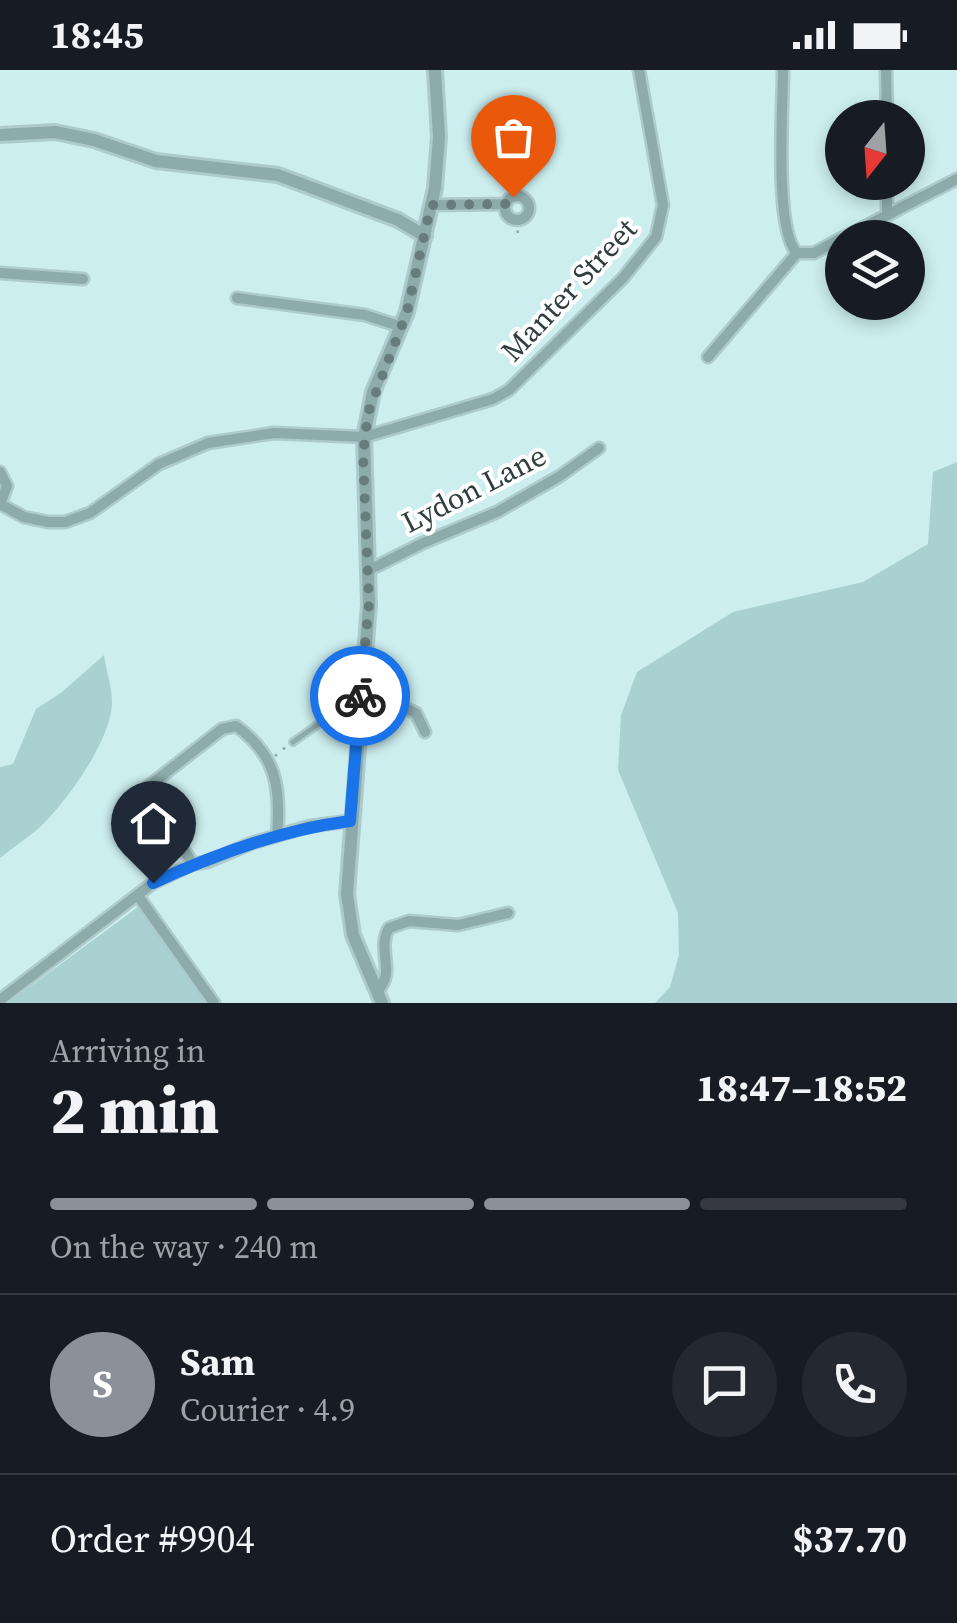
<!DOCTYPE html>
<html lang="en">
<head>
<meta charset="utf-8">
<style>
  body { margin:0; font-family:"Source Serif 4",serif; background:#242831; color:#f1f3f6; height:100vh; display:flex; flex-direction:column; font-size:38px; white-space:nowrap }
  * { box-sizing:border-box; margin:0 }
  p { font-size:32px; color:#9ea1a6 }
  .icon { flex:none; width:55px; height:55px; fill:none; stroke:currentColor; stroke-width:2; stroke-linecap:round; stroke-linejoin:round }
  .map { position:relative; height:933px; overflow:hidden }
  .panel { display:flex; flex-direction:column; background:#171b24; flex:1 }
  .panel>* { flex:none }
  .needle { width:65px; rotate:197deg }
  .fabs { position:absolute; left:825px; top:30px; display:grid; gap:20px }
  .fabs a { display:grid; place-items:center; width:100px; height:100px; border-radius:50%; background:#171b24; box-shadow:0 5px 15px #0003; font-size:50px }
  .pin { position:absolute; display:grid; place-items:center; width:85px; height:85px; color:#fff; margin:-102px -42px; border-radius:50% 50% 50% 0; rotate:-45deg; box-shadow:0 0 10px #0007 }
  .pin .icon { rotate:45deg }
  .courier { position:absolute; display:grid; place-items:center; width:100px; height:100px; margin:-50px; border:8px solid #1a73e8; border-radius:50%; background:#fff; color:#222; box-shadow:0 2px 12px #0007 }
  .headline em { font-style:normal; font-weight:800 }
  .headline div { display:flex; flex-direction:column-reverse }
  .headline { display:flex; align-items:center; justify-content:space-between; height:170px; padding:0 50px }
  h1 { font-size:65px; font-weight:800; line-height:75px }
  .bar { display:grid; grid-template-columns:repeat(4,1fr); gap:15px 10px; align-content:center; height:120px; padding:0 50px }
  .bar i { height:12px; border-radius:8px; background:#363941 }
  .bar .on { background:#8c9099 }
  .bar p { grid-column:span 4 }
  .line { display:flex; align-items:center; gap:25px; padding:0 50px; border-top:2px solid #363941 }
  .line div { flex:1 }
  .round { display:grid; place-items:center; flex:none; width:105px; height:105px; border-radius:52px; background:#242831 }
  .status { display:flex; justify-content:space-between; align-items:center; height:70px; padding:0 50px; background:#171b24; direction:ltr }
  .status svg { height:28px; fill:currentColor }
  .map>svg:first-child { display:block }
  .green { fill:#a9d1d2 }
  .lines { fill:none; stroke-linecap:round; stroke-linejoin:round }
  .service-casing { stroke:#adcbcc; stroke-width:10 }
  .minor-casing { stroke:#adcbcc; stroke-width:15 }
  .tertiary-casing { stroke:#adcbcc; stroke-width:18 }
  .path { stroke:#8aa3a4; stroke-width:2.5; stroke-dasharray:2.5 8; stroke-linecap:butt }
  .service { stroke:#8eabab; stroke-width:5 }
  .minor { stroke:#8eabab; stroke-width:10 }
  .tertiary { stroke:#8eabab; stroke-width:12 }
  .done { stroke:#677c7c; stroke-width:10; stroke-dasharray:0 18 }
  .route { stroke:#1a73e8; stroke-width:12 }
  .labels { text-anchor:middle; stroke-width:8; stroke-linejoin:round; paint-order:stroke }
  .street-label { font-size:30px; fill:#303e3e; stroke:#fff }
</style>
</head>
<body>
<div class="status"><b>18:45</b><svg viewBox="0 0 49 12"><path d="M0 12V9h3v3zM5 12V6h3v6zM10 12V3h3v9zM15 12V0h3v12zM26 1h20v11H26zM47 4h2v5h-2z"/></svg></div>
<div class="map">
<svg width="957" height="933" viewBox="0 0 957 933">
  <rect width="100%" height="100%" fill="#cceeef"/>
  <path class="green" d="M 957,392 L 957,933 L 655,933 L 670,917 L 679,885 L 678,843 L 618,700 L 621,645 L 637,602 L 733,542 L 863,512 L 928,474 L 933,402 Z
    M 104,585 C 106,600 112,617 112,632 C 112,670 65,734 38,759 C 26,769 12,778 0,788 L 0,697 L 13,694 L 36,639 L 62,622 Z
    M 138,837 L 206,933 L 8,933 Z"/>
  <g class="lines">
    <defs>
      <path id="service" d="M 293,672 L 340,639 L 359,637"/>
      <path id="minor" d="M 783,0 C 783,37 774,160 797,183
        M 886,0 L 887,48
        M 887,112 L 887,143
        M505 138a12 12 0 1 1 24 0a12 12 0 1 1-24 0Z
        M 431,135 L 505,134
        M 843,168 L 957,109
        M 797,183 L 814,183 L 842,168
        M 0,203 L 83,209
        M 237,228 L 365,245 L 402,257
        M 708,287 L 797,183
        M 0,402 L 7,416 L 0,434 L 24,447 L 48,452 L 65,452 L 90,443 L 159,394 L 208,373 L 274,363 L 364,367 L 493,329 L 509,320 L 623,208 L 656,167 L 663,135 L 639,0
        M 369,500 L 423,473 L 497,442 L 560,406 L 599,378
        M 360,619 L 416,643 L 425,662
        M 193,794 L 145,719 L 222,659 L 236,656 C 277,685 281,719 277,766
        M 138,826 L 214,933
        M 377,921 C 397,902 376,880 389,858 L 409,851 L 458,855 L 508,843
        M 0,930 L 153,813 L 193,794 L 207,792 L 252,773 L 310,756 L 350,751"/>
      <path id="tertiary" d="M 0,65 L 55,62 L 94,70 L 156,91 L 278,105 L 398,150 L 425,166
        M 382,933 L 353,865 L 347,824 L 369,534 L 364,367 L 373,322 L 407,242 L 435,118 L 439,67 L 435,0"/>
    </defs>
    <use href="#service" class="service-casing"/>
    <use href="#minor" class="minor-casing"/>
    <use href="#tertiary" class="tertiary-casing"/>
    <path class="path" d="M 516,150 L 519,170
      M 275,686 L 288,675"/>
    <use href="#service" class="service"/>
    <use href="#minor" class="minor"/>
    <use href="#tertiary" class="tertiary"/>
  </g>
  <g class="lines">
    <path class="done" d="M 360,626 L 369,534 L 363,385 L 368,343 L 407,242 L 431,135 L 506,134 L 513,127"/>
    <path class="route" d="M 153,813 C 215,784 281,760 350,751 L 360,626"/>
  </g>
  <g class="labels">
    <g class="street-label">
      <text transform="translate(569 220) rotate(-47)" y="10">Manter Street</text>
      <text transform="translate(474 419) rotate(-27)" y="10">Lydon Lane</text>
    </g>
  </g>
</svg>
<div class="fabs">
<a><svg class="needle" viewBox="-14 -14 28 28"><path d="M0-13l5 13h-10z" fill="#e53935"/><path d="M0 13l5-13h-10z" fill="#9ea1a6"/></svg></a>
<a><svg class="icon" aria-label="layers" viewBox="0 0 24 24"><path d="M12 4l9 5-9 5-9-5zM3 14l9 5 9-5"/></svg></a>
</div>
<div class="pin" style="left:513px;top:127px;background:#ea580c"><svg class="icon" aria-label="bag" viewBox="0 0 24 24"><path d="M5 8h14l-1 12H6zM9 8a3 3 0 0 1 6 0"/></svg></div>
<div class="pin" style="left:153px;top:813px;background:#1f2937"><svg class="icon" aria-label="home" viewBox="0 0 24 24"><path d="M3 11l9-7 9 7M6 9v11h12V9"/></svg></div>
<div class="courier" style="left:360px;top:626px"><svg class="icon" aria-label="bike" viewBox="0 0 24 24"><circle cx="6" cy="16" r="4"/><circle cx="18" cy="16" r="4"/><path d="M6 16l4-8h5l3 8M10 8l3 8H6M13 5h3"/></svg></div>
</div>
<section class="panel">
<div class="headline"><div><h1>2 min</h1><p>Arriving in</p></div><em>18:47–18:52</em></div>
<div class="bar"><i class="on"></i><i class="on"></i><i class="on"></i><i></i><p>On the way · 240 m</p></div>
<div class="line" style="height:180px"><b class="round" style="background:#8c9099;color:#fff">S</b><div><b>Sam</b><p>Courier · 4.9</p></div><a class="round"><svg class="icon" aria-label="chat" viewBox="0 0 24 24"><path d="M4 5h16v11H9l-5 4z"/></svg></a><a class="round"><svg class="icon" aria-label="phone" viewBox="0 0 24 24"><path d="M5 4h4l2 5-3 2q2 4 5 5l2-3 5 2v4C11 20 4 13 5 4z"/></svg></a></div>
<div class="line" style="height:130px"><div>Order #9904</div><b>$37.70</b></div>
</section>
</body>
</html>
